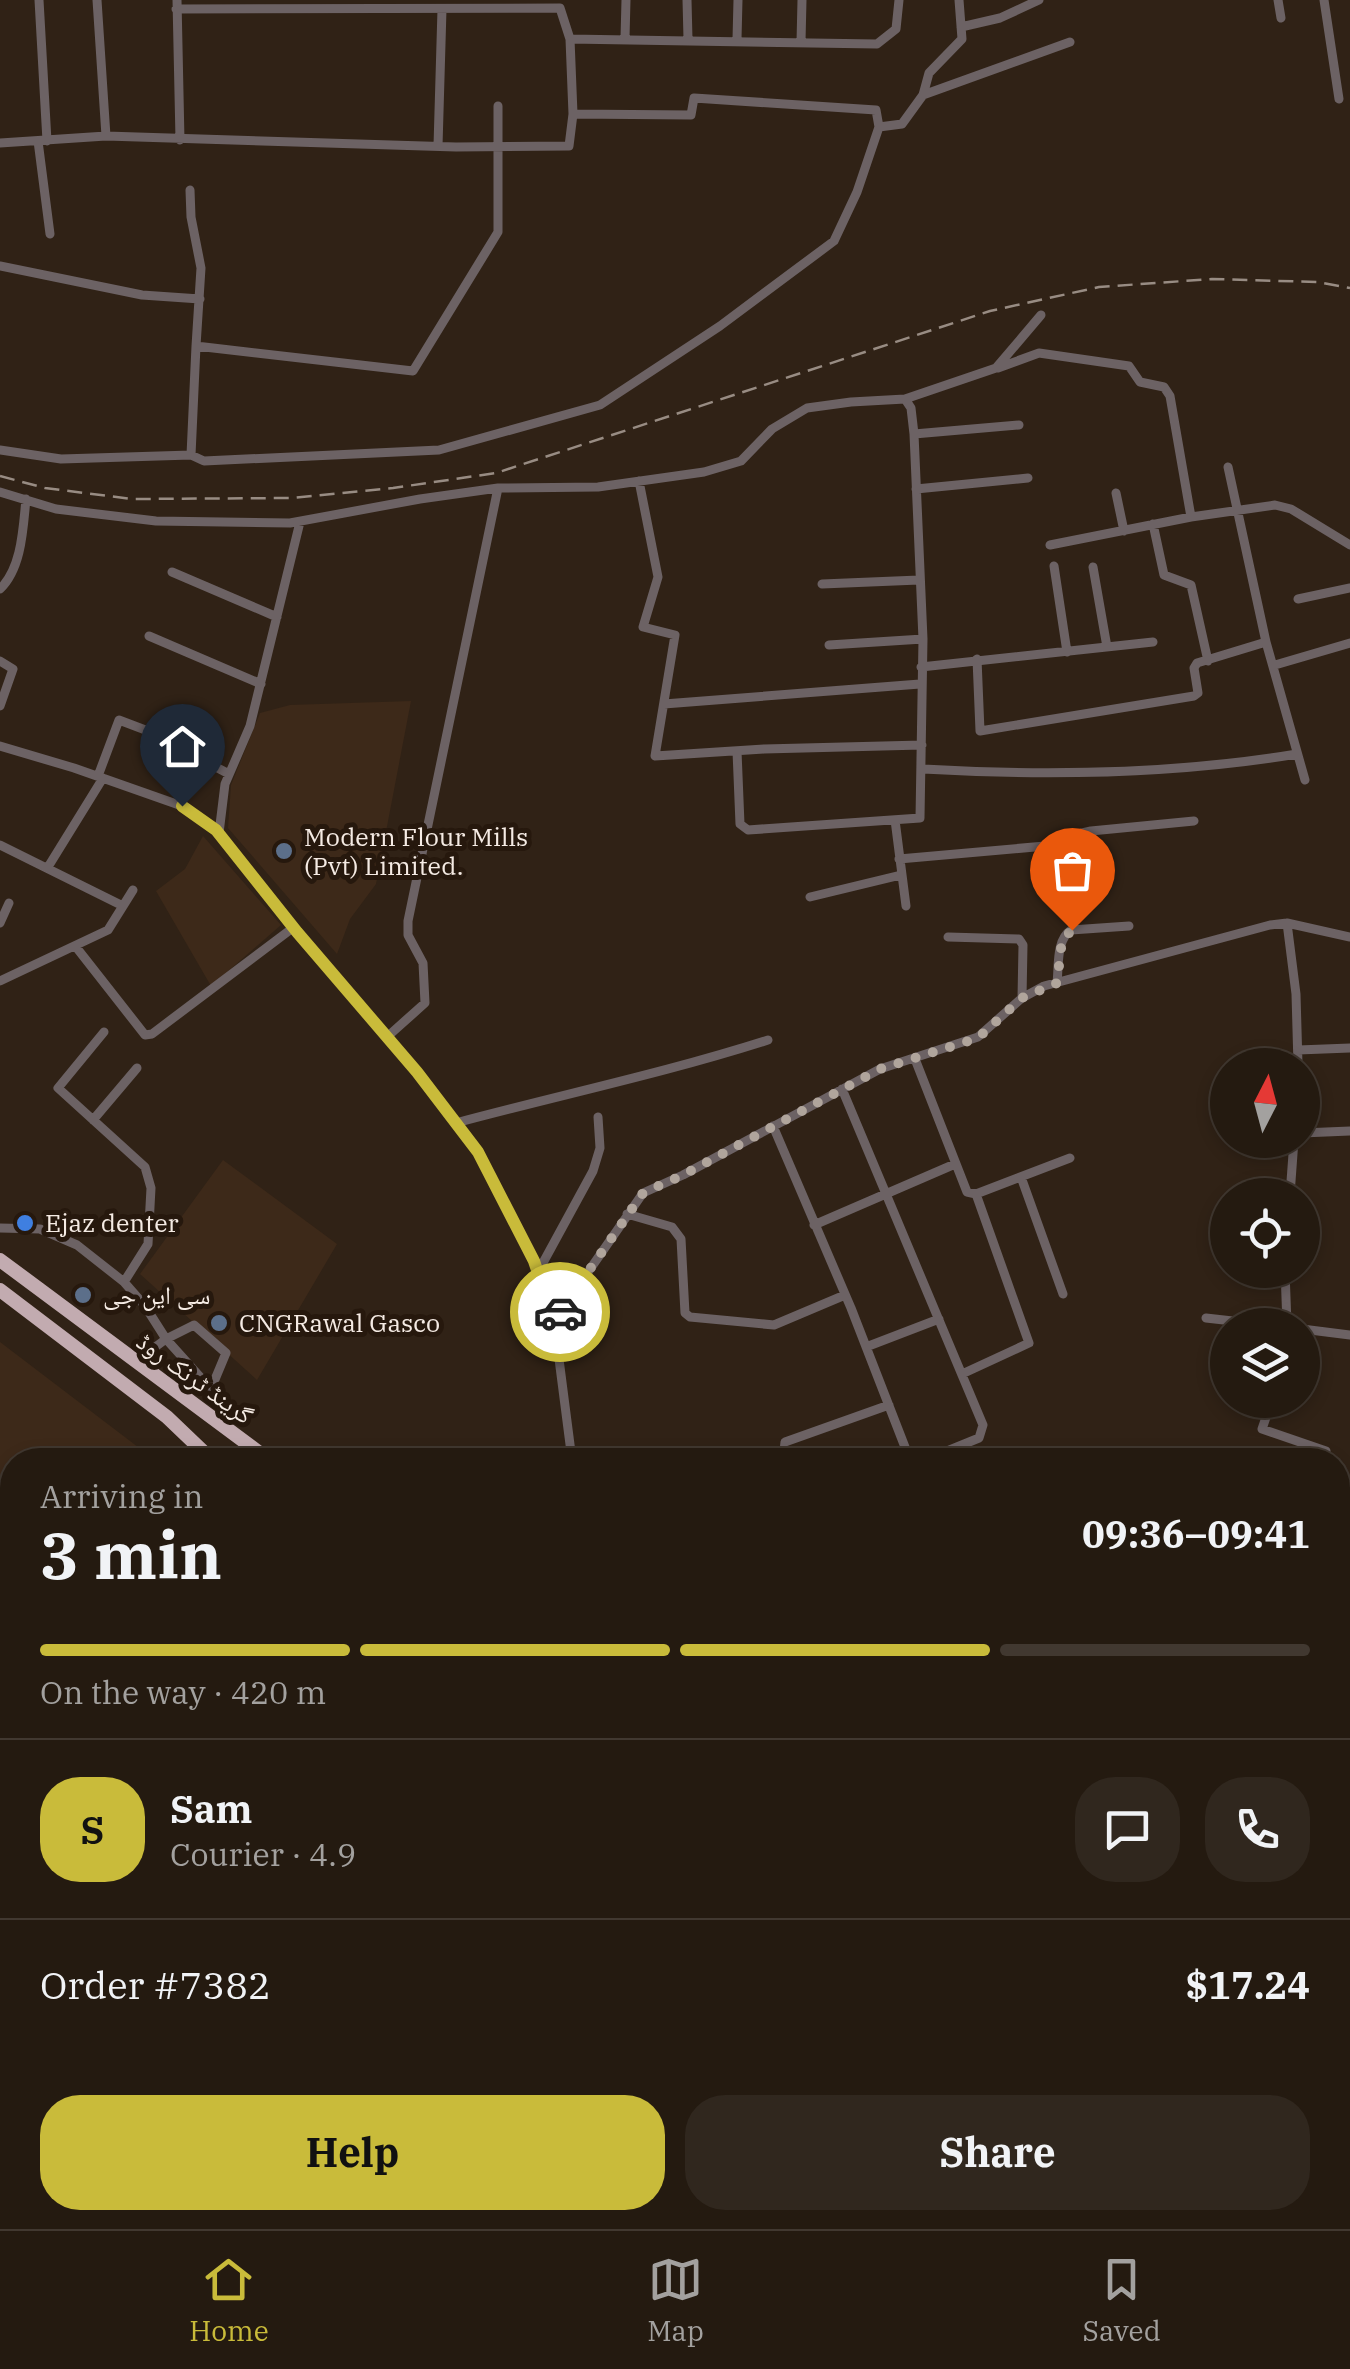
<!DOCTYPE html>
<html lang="en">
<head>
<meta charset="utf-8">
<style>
  body { margin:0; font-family:"IBM Plex Serif","Noto Naskh Arabic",serif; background:#30271e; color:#f1f3f6; height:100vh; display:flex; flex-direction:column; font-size:38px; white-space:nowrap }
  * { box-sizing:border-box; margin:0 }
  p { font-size:32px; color:#a3a19f }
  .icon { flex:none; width:55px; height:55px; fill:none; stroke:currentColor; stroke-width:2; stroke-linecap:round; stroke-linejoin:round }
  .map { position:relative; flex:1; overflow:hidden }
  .details { position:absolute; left:0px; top:1448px; width:1350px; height:782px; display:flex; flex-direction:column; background:#241a10; border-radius:40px 40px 0 0; box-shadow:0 5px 15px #0003,0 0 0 2px #413830 }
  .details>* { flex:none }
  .needle { width:65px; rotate:6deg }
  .controls { position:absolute; left:1210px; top:1048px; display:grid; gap:20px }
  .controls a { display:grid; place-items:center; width:110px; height:110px; border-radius:50%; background:#241a10; box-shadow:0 5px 15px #0003,0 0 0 2px #413830; font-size:50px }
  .pin { position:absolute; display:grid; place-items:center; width:85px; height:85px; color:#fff; margin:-102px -42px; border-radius:50% 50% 50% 0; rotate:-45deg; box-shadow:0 0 10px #0007 }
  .pin .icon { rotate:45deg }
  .courier { position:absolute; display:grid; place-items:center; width:100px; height:100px; margin:-50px; border:8px solid #c9bb3a; border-radius:50%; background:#fff; color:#222; box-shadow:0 2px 12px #0007 }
  .summary em { font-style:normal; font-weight:700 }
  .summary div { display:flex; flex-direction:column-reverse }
  .summary { display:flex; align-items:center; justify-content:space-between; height:170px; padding:0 40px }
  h1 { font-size:65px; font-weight:700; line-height:75px }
  .bar { display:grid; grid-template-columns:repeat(4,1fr); gap:15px 10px; align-content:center; height:120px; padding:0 40px }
  .bar i { height:12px; border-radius:8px; background:#413830 }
  .bar .on { background:#c9bb3a }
  .bar p { grid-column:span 4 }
  .line { display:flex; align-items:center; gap:25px; padding:0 40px; border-top:2px solid #413830 }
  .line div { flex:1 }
  .round { display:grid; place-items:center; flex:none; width:105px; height:105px; border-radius:40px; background:#30271e }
  .primary-button { display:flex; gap:20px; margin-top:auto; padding:20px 40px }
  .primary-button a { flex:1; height:115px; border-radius:40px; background:#c9bb3a; color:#111; font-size:40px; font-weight:700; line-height:115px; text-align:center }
  .primary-button a+a { background:#30271e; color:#f1f3f6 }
  .dock { display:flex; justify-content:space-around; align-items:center; height:140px; border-top:2px solid #413830; background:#241a10; font-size:28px; color:#a3a19f }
  .dock a { display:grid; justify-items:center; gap:5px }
  .dock .on { color:#c9bb3a }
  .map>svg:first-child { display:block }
  .built { fill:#3d2919 }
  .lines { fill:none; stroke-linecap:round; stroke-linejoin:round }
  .minor { stroke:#6c6264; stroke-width:9 }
  .trunk { stroke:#c2abb0; stroke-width:14 }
  .rail { stroke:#988c83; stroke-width:2.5; stroke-dasharray:15 8; stroke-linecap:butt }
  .done { stroke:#b0a59c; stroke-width:10; stroke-dasharray:0 18 }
  .route { stroke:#c9bb3a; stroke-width:12 }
  .service-dot { fill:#5c6f8a; stroke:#26180d; stroke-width:4 }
  .shop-dot { fill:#3f7fe0; stroke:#26180d; stroke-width:4 }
  .labels { text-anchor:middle; stroke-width:10; stroke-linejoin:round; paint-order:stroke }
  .poi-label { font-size:25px; fill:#f5ebe4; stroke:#26180d; text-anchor:start }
  .street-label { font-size:25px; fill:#f5ebe4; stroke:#26180d }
</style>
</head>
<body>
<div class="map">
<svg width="1350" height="2229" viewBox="0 0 1350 2229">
  <rect width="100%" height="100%" fill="#302216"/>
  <path class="built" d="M 411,701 L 376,884 L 350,919 L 337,954 L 228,828 L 231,785 L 260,713 L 290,705 Z
    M 203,836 L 281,925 L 211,986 L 156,891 L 185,869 Z
    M 223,1160 L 337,1244 L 257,1380 L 140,1274 Z
    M 0,1342 L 155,1460 L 12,1460 L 12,2218 L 1095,2218 L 1118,2229 L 0,2229 Z"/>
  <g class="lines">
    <path class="minor" d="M 39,0 L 47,141
      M 97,0 L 106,136
      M 177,0 L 180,140
      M 687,0 L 688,39
      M 1278,0 L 1281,18
      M 1324,0 L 1339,99
      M 176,9 L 560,8 L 570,39
      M 961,27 L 1000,18 L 1039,0
      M 625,38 L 626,0
      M 737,39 L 738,0
      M 801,42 L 802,0
      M 923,95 L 1070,42
      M 573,114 L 691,115 L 694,98 L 876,110 L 879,127
      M 38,141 L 50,234
      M 0,143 L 106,136 L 456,147 L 569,146 L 573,114 L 570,39 L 877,44 L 896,29 L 899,0
      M 438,146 L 442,9
      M 190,190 L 191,217 L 201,268 L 196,346
      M 0,266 L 142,295 L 200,299
      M 998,368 L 1039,353 L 1129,366 L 1140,382 L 1164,387 L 1170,396 L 1191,517
      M 914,434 L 1019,425
      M 0,450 L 61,459 L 191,455 L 204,461 L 439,450 L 600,405 L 720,326 L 834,241 L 857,192 L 879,127 L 902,124 L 923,95 L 929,73 L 962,39 L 959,0
      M 191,455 L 196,346 L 413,371 L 498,232 L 498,106
      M 1228,467 L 1266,642 L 1305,780
      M 639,481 L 658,577 L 643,627 L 675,635 L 655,756 L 764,749 L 922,745
      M 916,489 L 1028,478
      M 0,492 L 56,509 L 156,521 L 290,523 L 420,499 L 498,488 L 598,487 L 704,472 L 741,461 L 772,429 L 807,408 L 851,402 L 905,399 L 996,368 L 1041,315
      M 1116,493 L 1124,531
      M 1153,524 L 1164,575 L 1191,585 L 1208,661
      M 1050,545 L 1191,517 L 1275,505 L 1291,509 L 1350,545
      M 1054,566 L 1067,652
      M 1093,567 L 1107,647
      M 172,572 L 277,617
      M 822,584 L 919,580
      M 0,589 C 22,568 23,528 26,499
      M 1298,599 L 1350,588
      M 149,636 L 261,684
      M 829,645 L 923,639
      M 977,659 L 980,731 L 1194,696 L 1198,693 L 1194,668 L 1197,663 L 1266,642
      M 0,661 L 13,669 L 0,706
      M 1275,665 L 1350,643
      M 921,667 L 1153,642
      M 664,704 L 920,684
      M 0,746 L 74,768 L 182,806 L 217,830 L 297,932 L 417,1072 L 478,1152 L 535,1261 L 555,1328 L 572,1460
      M 737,751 L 740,824 L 748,830 L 920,818 L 923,639 L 914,434 L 911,408 L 905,399
      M 923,769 C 1045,776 1176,774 1297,754
      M 98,776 L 119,720 L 148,731 L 229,774
      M 895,820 L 906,906
      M 219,833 L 225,784 L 250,726 L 300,522
      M 0,845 L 123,906
      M 899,859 L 1068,844 L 1082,833 L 1091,831 L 1194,821
      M 48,867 L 103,778
      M 810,897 L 901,875
      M 0,923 L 9,903
      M 1287,923 L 1296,994 L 1298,1065
      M 948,937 L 1019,939 L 1023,945 L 1022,998
      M 76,947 L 145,1035 L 152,1034 L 294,927
      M 0,981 L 108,930 L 133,890
      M 1057,983 C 1059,965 1056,940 1071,930 L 1129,926
      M 104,1032 L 58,1088 L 145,1167 L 151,1188 L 148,1244 L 124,1282
      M 387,1037 L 425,1003 L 423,963 L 408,935 L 408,921 L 498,488
      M 1298,1050 L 1350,1048
      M 915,1059 L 967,1192 L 976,1194 L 1070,1158
      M 842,1089 L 983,1425 L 979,1438 L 925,1460
      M 93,1120 L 137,1068
      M 456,1123 C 560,1095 665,1073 768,1040
      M 773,1126 L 851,1308 L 910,1460
      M 1302,1133 L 1350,1131
      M 1021,1177 L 1063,1294
      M 1290,1195 L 1294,1140
      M 627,1214 L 672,1227 L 681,1239 L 685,1313 L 690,1317 L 774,1325 L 845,1295
      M 814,1225 L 955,1164
      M 0,1228 L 40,1229 L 77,1245 L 124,1282 L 145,1306 L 166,1339 L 211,1389 L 226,1353 L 194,1325 L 166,1339 L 135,1362
      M 1285,1270 L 1287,1325
      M 538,1272 L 593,1171 L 600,1148 L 598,1117
      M 1206,1318 L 1268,1325
      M 554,1321 L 643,1193 L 683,1175 L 880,1069 L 978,1037 L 1022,998 L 1044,986 L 1270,925 L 1287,923 L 1350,937
      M 1302,1329 L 1350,1335
      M 866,1347 L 939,1319
      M 962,1374 L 1029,1343 L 976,1194
      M 1272,1400 L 1262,1429 L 1326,1451
      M 783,1460 L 785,1442 L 889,1405
      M 1338,1755 L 1350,1726
      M 1338,1768 L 1350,1771
      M 1338,1853 L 1350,1855
      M 1338,1980 L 1350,1984
      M 1053,2218 L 1077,2229
      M 937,2229 L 943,2218"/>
    <path class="trunk" d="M 0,1260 L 269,1460
      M 0,1290 L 167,1417 L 212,1460
      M 1116,2218 L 1139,2229
      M 1180,2218 L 1211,2229"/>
    <path class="rail" d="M 0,476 L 45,488 L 132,499 L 292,498 L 393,488 L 496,473 L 990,311 L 1099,287 L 1212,279 L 1318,282 L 1350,288"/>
  </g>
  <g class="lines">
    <path class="done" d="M 560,1312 L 643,1193 L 683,1175 L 880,1069 L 978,1038 L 1022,998 L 1057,983 L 1062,940 L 1072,930"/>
    <path class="route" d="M 182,806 L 216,830 L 297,932 L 417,1072 L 478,1152 L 534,1261 L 554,1321 L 560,1312"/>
  </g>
  <g class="service-dot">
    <circle cx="284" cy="851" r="10"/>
    <circle cx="83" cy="1295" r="10"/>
    <circle cx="219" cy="1323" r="10"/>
  </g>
  <circle class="shop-dot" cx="25" cy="1223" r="10"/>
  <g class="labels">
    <g class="poi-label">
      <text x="304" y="846">Modern Flour Mills<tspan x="304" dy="29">(Pvt) Limited.</tspan></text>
      <text x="45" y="1232">Ejaz denter</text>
      <text x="103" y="1304">سی این جی</text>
      <text x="239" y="1332">CNGRawal Gasco</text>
    </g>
    <g class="street-label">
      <text transform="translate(195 1378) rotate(36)" y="9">گرینڈ ٹرنک روڈ</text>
    </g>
  </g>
</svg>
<div class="controls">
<a><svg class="needle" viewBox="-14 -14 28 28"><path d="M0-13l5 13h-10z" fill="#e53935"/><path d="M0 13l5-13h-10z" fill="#a3a19f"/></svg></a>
<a><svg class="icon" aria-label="locate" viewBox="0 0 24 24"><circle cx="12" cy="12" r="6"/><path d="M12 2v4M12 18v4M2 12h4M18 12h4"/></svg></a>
<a><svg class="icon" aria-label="layers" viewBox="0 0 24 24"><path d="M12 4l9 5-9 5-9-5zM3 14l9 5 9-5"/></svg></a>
</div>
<div class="pin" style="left:1072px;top:930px;background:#ea580c"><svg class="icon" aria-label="bag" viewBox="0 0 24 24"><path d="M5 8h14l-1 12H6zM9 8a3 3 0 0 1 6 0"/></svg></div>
<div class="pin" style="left:182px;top:806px;background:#1f2937"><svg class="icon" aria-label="home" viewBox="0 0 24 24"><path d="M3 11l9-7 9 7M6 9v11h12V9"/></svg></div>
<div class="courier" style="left:560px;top:1312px"><svg class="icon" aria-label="car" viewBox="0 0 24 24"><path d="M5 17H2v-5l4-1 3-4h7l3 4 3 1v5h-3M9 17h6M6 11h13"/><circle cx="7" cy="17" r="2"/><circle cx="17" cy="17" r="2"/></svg></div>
<section class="details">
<div class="summary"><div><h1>3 min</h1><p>Arriving in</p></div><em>09:36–09:41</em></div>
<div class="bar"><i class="on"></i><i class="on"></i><i class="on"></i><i></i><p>On the way · 420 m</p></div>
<div class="line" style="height:180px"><b class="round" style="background:#c9bb3a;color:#111">S</b><div><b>Sam</b><p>Courier · 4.9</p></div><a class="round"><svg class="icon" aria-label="chat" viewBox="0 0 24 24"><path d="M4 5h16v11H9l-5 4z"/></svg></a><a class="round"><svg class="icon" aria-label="phone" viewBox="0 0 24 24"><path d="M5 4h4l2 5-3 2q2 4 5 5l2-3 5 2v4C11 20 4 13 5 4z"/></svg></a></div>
<div class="line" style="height:130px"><div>Order #7382</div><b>$17.24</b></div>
<div class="primary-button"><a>Help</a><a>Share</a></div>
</section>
</div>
<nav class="dock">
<a class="on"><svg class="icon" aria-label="home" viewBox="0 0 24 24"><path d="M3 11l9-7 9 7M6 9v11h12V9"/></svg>Home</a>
<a><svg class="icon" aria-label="map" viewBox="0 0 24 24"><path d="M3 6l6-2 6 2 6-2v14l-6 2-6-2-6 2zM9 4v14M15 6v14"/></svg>Map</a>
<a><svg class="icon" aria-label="saved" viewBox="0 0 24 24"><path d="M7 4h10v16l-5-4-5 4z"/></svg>Saved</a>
</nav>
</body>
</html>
